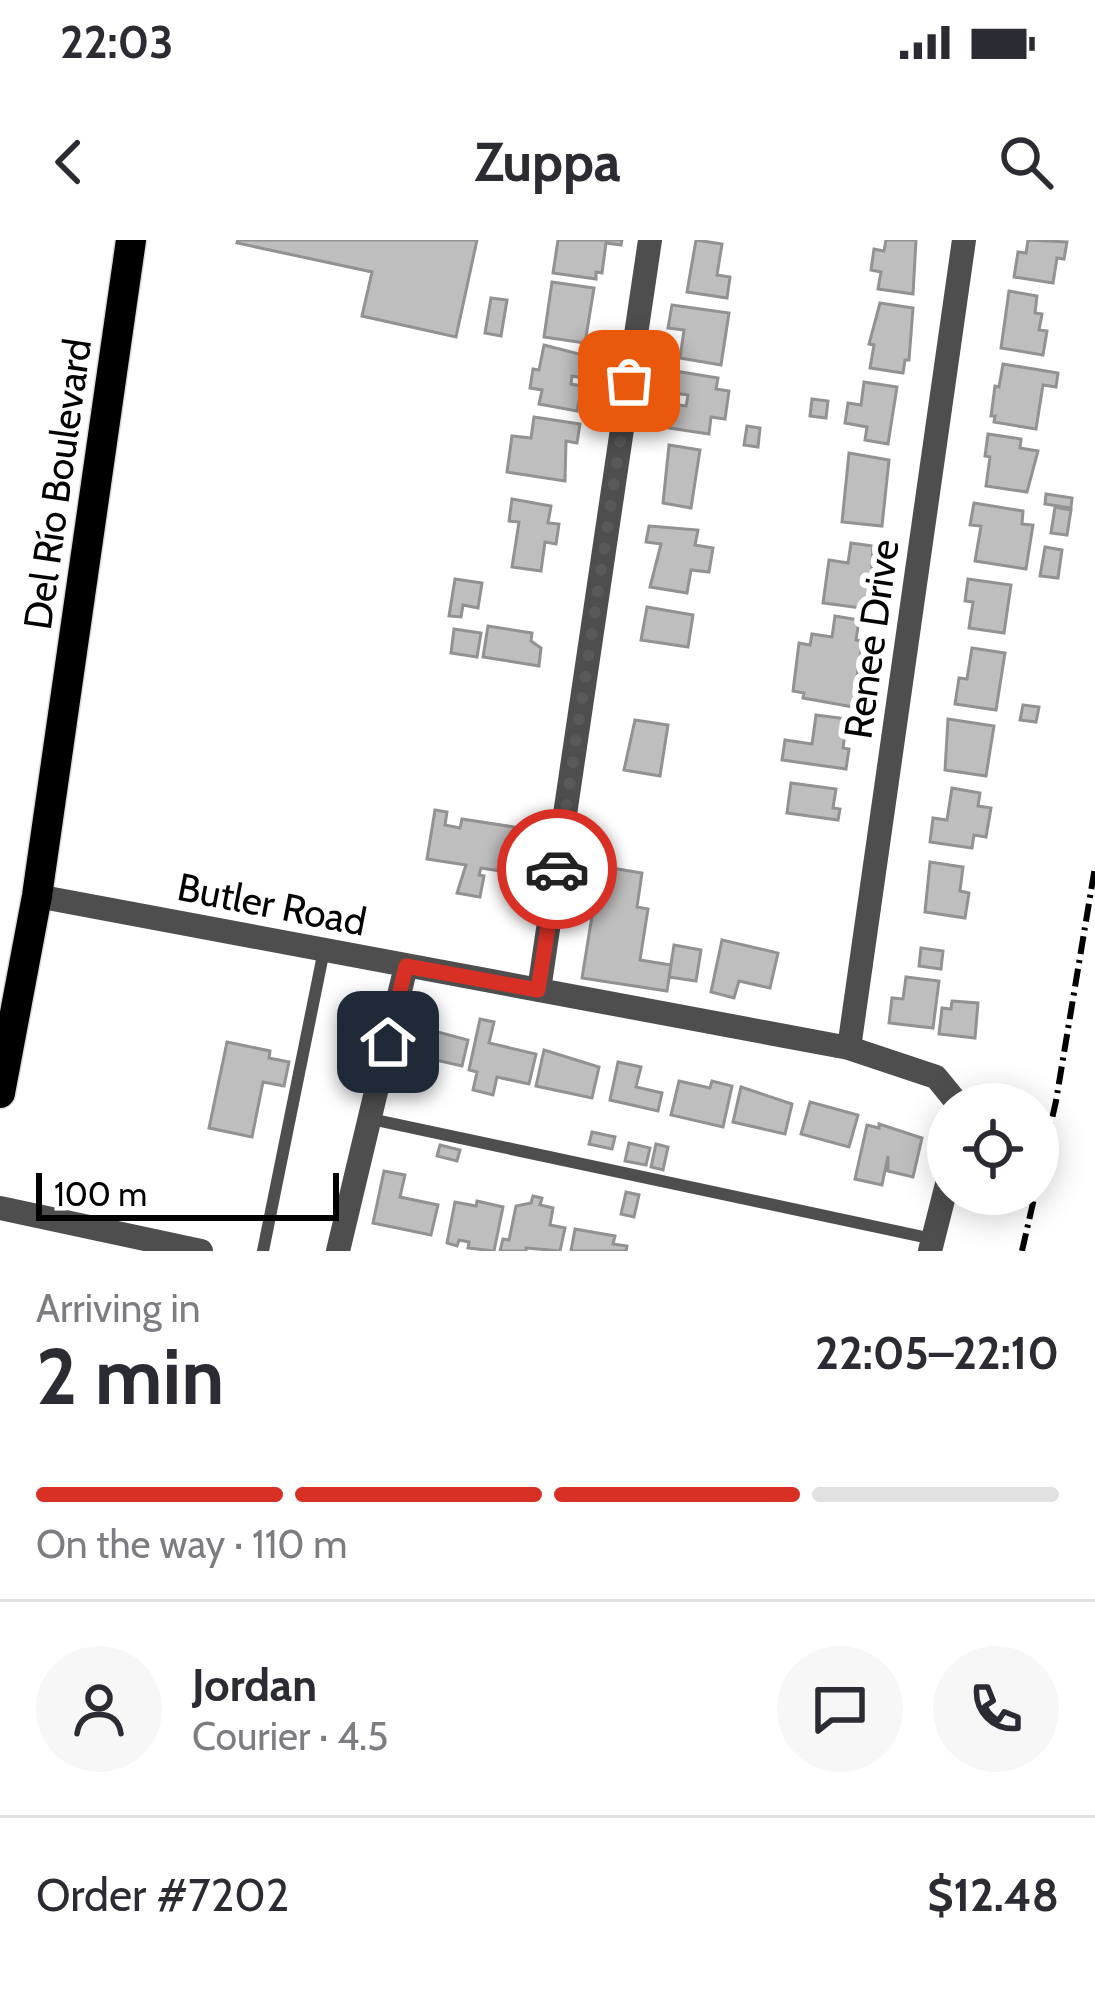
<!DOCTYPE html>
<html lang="en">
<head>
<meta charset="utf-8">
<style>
  body { margin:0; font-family:Cabin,sans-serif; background:#f7f7f7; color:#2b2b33; height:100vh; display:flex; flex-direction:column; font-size:45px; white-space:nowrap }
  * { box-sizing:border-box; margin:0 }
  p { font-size:39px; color:#7c7c81 }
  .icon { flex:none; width:66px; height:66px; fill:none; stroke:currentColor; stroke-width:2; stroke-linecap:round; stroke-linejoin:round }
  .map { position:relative; height:1011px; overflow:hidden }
  .panel { display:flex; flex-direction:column; background:#fff; flex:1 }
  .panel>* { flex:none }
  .fabs { position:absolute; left:927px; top:843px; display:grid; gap:24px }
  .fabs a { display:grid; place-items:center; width:132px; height:132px; border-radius:50%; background:#fff; box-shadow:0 6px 30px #0003; font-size:60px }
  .scale { position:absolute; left:36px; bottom:30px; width:303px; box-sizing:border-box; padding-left:12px; border:6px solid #000; border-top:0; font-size:33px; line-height:42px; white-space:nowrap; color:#000; -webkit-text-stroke:9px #fff; paint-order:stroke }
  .pin { position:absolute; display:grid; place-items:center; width:102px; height:102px; color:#fff; margin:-51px; border-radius:24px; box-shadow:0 6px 18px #0006 }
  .courier { position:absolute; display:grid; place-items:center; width:120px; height:120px; margin:-60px; border:9px solid #d93025; border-radius:50%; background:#fff; color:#222; box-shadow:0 3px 15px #0007 }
  .headline em { font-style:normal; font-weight:700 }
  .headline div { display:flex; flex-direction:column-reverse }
  .headline { display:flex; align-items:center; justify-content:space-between; height:204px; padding:0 36px }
  h1 { font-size:78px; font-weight:700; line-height:90px }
  .bar { display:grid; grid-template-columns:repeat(4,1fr); gap:18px 12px; align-content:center; height:144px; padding:0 36px }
  .bar i { height:15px; border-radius:9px; background:#e1e1e2 }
  .bar .active { background:#d93025 }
  .bar p { grid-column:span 4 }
  .line { display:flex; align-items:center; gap:30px; padding:0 36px; border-top:3px solid #e1e1e2 }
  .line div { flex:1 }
  .round { display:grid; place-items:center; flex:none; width:126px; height:126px; border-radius:63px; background:#f7f7f7 }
  .status { display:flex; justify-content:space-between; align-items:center; height:84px; padding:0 60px; background:#fff; direction:ltr }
  .status svg { height:33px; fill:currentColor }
  header { display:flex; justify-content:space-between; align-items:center; height:156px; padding:0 36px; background:#fff; font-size:54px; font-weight:700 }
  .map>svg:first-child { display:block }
  .building { fill:#bebebe; stroke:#929292; stroke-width:3 }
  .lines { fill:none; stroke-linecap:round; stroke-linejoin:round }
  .primary-casing { stroke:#dbdbdb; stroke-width:33 }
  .service { stroke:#4e4e4e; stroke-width:12 }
  .minor { stroke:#4e4e4e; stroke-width:24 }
  .primary { stroke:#000; stroke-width:30 }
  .rail { stroke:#000; stroke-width:6; stroke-dasharray:18 6 3 6; stroke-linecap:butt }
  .done { stroke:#595959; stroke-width:12; stroke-dasharray:0 21.6 }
  .route { stroke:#d93025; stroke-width:15 }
  .labels { text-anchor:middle; stroke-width:12; stroke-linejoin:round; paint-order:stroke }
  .street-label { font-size:39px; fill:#000; stroke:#fff }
</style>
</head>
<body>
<div class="status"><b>22:03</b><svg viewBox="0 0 49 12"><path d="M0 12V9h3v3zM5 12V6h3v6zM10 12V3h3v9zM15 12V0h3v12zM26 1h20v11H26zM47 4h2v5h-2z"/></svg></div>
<header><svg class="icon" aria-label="back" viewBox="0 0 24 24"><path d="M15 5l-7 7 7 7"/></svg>Zuppa<svg class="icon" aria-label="search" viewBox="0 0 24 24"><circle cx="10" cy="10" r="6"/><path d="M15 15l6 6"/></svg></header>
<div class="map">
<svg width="1095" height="1011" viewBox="0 0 1095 1011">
  <rect width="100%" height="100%" fill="#fff"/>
  <path class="building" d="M 238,0 L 477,0 L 456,97 L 362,76 L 372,32 L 237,3 Z
    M 558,0 L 622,0 L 621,5 L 606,3 L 602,33 L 596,32 L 596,39 L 553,33 Z
    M 696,0 L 722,4 L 717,35 L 730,37 L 727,58 L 687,52 Z
    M 886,0 L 916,0 L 913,54 L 878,49 L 881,32 L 871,30 L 874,9 L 884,11 Z
    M 1028,0 L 1067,2 L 1064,19 L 1057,18 L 1053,43 L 1014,37 L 1018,12 L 1026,13 Z
    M 552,42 L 594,48 L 585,103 L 544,97 Z
    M 1009,51 L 1037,56 L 1035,73 L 1042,74 L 1039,90 L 1047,91 L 1043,115 L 1001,108 Z
    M 491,58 L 507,60 L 501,96 L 485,93 Z
    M 880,63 L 913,68 L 909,120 L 905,120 L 903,133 L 870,128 L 874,105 L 869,104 Z
    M 672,65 L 729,73 L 721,125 L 680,118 L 684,90 L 668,88 Z
    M 544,105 L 587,116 L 583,138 L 572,136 L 571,144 L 582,146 L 577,171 L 539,164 L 542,150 L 530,148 L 533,129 L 539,130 Z
    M 1003,124 L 1058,133 L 1056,147 L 1043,145 L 1036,189 L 994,182 L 995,176 L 991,176 L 995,146 L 999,147 Z
    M 669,130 L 718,138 L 716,149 L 729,151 L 725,179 L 711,177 L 709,194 L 669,188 L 673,164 L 686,166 L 688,155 L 665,152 Z
    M 864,142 L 897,147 L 888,204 L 865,200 L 867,187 L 845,183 L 848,163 L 861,165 Z
    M 812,159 L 828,161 L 826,178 L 810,176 Z
    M 534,177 L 580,184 L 577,203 L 566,201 L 565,241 L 507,232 L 512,196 L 531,198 Z
    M 747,186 L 760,188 L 758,207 L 744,205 Z
    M 988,194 L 1021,199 L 1020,208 L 1038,211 L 1027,252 L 986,246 L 990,217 L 985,216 Z
    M 669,205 L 700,210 L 691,268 L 663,263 Z
    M 849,213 L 889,220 L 882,286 L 842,282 Z
    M 1046,254 L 1072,258 L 1071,268 L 1045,264 Z
    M 512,259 L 551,266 L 548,283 L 559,284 L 556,304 L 545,302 L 541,331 L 512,327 L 519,282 L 509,281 Z
    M 974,263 L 1023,271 L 1022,284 L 1033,285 L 1026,329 L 975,321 L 981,286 L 970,285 Z
    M 1055,267 L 1071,270 L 1067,295 L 1051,293 Z
    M 649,286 L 698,290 L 695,305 L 713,308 L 709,332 L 691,330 L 687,353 L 650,347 L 661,304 L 646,302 Z
    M 851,303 L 873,306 L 869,369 L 823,363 L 829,320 L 848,323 Z
    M 1045,307 L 1062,310 L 1058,338 L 1040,336 Z
    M 455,339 L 482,343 L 478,368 L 463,365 L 461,377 L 449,376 Z
    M 968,339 L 1011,345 L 1004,393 L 969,388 L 973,362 L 965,361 Z
    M 647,367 L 693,375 L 688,407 L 641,400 Z
    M 835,376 L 859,380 L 856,400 L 862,401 L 853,467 L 803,458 L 804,453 L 793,451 L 799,403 L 810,405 L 812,394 L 832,397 Z
    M 488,386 L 532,393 L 531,401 L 541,408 L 539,426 L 483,417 Z
    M 454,389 L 481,393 L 477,417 L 451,413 Z
    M 972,408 L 1005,413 L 996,470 L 955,464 L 959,438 L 967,439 Z
    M 1023,465 L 1039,467 L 1036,482 L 1020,480 Z
    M 816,475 L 847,479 L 843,508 L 849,509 L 846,529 L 782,520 L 785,500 L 812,504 Z
    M 948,479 L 994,486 L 986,536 L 945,530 Z
    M 635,480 L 668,485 L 660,536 L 624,530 Z
    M 791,543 L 836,549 L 833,568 L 840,569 L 838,580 L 787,573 Z
    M 952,548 L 980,553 L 978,566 L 991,568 L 986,597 L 974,595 L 972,608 L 930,602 L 933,578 L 947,580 Z
    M 435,570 L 447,572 L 445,585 L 460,588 L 462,579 L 514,587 L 507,632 L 481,628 L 479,635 L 484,636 L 480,657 L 457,653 L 466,625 L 427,619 Z
    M 930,622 L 963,627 L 960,651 L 969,653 L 965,678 L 925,672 Z
    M 600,626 L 642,633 L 637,667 L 648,669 L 640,720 L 671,725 L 667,751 L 582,738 Z
    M 722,700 L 778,713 L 770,748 L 739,741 L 734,758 L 711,752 Z
    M 674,705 L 701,710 L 696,741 L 669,737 Z
    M 921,708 L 943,711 L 941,729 L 919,726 Z
    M 906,737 L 939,741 L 933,788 L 889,783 L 892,758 L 903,759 Z
    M 952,761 L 978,763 L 975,798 L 939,794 L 942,768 L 951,769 Z
    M 480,779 L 494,782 L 489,803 L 536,814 L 529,844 L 497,837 L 493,855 L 473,850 L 477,832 L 469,830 Z
    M 419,787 L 468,800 L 462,826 L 436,820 L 433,833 L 410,827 Z
    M 227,802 L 270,811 L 269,818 L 289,822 L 284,846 L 263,842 L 252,897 L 209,888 Z
    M 544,810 L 599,827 L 592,858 L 536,846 Z
    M 618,822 L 641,827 L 636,847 L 662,853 L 658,871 L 610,860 Z
    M 679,841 L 710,848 L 712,841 L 732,846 L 723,887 L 671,875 Z
    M 741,847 L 792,864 L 785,894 L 733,882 Z
    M 810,862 L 858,875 L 849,907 L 801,894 Z
    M 879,884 L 922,898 L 913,937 L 888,931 L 888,916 L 882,945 L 855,939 L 867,885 L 879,888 Z
    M 592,892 L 615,897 L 612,909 L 589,904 Z
    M 629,903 L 650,908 L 646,925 L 625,921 Z
    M 656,904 L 668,907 L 663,930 L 651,927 Z
    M 440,905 L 460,910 L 457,921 L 437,916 Z
    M 384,931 L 405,935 L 400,957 L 438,965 L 431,995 L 373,983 Z
    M 626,952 L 639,955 L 634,977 L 621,974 Z
    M 533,956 L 542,958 L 540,965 L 553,968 L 550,985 L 565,988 L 560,1011 L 526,1008 L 526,1011 L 500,1011 L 503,999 L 509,1000 L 516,966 L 531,963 Z
    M 477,961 L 503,967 L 494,1011 L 468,1008 L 469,1002 L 459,1000 L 457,1006 L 447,1003 L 455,962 L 476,966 Z
    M 575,989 L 615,996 L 613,1004 L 627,1006 L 626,1011 L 571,1011 Z"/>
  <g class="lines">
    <defs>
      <path id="primary" d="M 0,853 L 37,656 L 131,0"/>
    </defs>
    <use href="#primary" class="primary-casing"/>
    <path class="service" d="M 371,879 L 933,999
      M 263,1011 L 324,710"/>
    <path class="minor" d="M 37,656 L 849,808 L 936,837 L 958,864
      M 539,750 L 650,0
      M 849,808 L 964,0
      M 0,968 L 201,1011
      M 338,1011 L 406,726
      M 930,1011 L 948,940"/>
    <use href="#primary" class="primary"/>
    <path class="rail" d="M 1038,941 L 1056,861 L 1095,627
      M 1022,1011 L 1035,954"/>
  </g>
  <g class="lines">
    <path class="done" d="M 557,629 L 629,141"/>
    <path class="route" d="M 388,802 L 406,726 L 538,750 L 557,629"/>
  </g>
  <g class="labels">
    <g class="street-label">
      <text transform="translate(57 244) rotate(-82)" y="14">Del Río Boulevard</text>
      <text transform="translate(871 399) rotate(-82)" y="14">Renee Drive</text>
      <text transform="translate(272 664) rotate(11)" y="14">Butler Road</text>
    </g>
  </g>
</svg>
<div class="fabs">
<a><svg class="icon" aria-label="locate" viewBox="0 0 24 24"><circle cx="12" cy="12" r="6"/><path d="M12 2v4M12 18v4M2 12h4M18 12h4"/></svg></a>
</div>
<div class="scale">100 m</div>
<div class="pin" style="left:629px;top:141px;background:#ea580c"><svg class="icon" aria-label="bag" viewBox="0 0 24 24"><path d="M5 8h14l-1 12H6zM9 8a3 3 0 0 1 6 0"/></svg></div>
<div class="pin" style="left:388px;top:802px;background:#1f2937"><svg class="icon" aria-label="home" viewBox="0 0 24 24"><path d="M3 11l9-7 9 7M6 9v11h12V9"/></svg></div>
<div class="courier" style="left:557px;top:629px"><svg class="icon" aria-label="car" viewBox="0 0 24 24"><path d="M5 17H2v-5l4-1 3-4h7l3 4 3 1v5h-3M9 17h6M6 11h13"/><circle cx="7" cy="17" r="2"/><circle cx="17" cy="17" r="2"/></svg></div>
</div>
<section class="panel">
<div class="headline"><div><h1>2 min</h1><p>Arriving in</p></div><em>22:05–22:10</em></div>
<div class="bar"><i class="active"></i><i class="active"></i><i class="active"></i><i></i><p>On the way · 110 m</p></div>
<div class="line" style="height:216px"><a class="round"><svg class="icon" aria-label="person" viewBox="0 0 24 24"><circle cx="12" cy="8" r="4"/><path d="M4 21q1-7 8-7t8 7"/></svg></a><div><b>Jordan</b><p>Courier · 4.5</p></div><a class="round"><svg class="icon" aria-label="chat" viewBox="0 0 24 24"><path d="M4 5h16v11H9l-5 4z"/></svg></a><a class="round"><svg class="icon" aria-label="phone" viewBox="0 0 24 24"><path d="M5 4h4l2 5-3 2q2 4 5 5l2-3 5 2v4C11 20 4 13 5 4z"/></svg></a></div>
<div class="line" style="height:156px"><div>Order #7202</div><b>$12.48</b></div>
</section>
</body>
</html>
